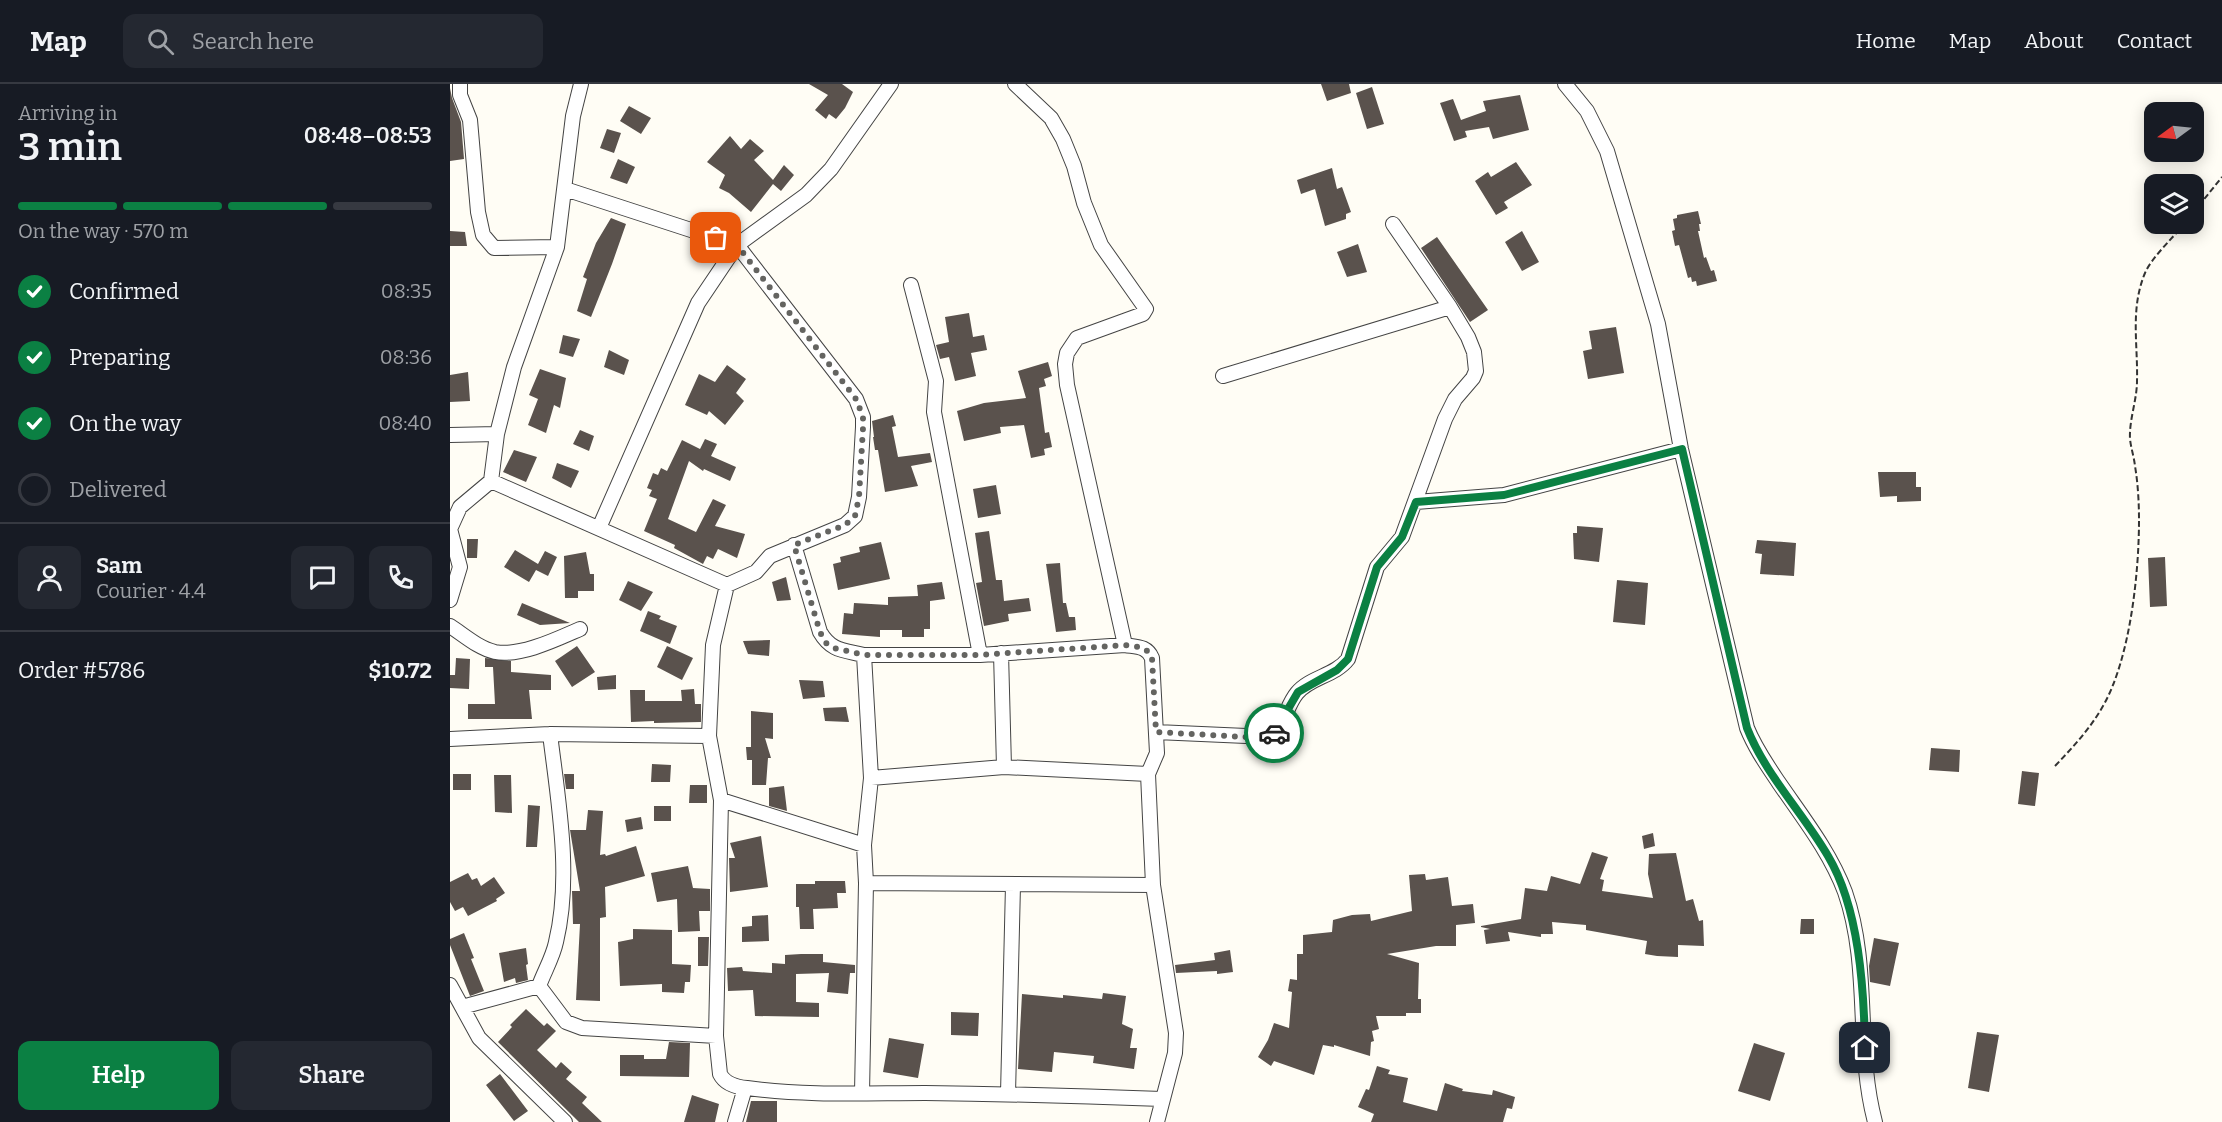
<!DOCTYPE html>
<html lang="en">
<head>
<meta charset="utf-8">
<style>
  body { margin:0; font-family:Bitter,serif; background:#242831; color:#f1f3f6; height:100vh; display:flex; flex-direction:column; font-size:22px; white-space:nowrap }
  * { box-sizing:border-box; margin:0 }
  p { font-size:20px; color:#9ea1a6 }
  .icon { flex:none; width:33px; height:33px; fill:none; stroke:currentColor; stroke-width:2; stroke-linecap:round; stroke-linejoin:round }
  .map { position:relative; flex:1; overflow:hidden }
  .panel { display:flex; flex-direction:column; background:#171b24; width:450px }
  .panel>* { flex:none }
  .needle { width:39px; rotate:255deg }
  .tools { position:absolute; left:1694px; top:18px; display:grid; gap:12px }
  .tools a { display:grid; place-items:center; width:60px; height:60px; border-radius:12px; background:#171b24; box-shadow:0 3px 15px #0003; font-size:30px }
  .pin { position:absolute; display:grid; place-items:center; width:51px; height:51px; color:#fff; margin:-26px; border-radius:12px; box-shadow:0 3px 9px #0006 }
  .courier { position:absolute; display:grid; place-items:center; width:60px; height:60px; margin:-30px; border:4px solid #0b8043; border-radius:50%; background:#fff; color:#222; box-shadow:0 2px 8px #0007 }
  .head em { font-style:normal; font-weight:600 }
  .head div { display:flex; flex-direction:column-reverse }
  .head { display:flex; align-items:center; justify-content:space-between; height:102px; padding:0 18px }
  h1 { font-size:39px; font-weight:600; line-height:45px }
  .bar { display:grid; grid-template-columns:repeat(4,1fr); gap:9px 6px; align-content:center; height:72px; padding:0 18px }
  .bar i { height:8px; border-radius:4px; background:#363941 }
  .bar .selected { background:#0b8043 }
  .bar p { grid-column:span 4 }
  .line { display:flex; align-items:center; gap:15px; padding:0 18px; border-top:2px solid #363941 }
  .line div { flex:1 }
  .round { display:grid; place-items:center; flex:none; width:63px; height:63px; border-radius:12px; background:#242831 }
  ol { padding:0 18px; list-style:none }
  li { display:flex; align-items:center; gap:18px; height:66px }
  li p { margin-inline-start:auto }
  li .icon { padding:6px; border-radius:50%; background:#0b8043; color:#fff; stroke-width:4 }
  li:last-child { color:#9ea1a6 }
  li i { width:33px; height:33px; border:3px solid #363941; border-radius:50% }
  .primary-button { display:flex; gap:12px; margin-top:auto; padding:12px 18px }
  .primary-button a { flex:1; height:69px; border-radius:12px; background:#0b8043; color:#fff; font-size:24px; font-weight:600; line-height:69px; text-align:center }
  .primary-button a+a { background:#242831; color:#f1f3f6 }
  header { display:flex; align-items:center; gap:36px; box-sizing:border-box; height:84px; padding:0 30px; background:#171b24; border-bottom:2px solid #363941 }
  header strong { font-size:28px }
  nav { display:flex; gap:33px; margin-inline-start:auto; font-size:21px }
  .search { width:420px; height:54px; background:#242831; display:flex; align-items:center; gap:15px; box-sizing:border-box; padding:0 21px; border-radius:12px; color:#9ea1a6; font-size:22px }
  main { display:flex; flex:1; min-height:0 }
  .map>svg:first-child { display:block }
  .building { fill:#5a524d }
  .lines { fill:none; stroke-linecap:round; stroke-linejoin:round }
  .street-casing { stroke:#444; stroke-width:16 }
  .path { stroke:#333; stroke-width:2; stroke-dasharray:6 3; stroke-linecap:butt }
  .street { stroke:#fff; stroke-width:14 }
  .done { stroke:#646461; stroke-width:6; stroke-dasharray:0 10.8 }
  .route { stroke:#0b8043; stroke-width:8 }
</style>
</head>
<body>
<header>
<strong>Map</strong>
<div class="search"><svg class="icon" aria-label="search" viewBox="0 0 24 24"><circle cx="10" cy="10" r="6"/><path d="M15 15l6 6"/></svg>Search here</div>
<nav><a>Home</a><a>Map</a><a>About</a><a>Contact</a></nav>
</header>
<main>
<section class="panel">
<div class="head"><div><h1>3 min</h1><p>Arriving in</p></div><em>08:48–08:53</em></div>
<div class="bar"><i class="selected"></i><i class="selected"></i><i class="selected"></i><i></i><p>On the way · 570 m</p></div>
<ol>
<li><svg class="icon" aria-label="check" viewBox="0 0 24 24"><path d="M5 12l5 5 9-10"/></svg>Confirmed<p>08:35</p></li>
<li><svg class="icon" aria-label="check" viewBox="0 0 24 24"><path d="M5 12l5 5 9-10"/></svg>Preparing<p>08:36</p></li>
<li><svg class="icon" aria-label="check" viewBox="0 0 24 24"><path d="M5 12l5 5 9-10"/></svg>On the way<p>08:40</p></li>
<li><i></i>Delivered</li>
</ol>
<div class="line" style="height:108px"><a class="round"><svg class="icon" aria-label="person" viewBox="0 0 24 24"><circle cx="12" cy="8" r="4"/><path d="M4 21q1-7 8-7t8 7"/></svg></a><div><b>Sam</b><p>Courier · 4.4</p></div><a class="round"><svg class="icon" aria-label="chat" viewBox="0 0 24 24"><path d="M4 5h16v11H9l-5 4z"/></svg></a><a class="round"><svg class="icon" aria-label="phone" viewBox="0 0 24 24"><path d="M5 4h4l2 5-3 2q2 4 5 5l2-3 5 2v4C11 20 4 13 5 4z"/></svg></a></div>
<div class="line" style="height:78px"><div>Order #5786</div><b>$10.72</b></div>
<div class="primary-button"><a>Help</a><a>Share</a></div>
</section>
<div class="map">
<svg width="1772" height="1038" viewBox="0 0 1772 1038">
  <rect width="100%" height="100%" fill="#fffdf5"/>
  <path class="building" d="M 359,0 L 392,0 L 403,8 L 395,24 L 386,35 L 379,30 L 376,35 L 365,26 L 378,11 Z
    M 871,0 L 899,0 L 901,9 L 877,17 Z
    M 922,3 L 934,40 L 917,45 L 906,9 Z
    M 0,4 L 2,14 L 11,38 L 14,75 L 0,77 Z
    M 1070,11 L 1079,46 L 1043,55 L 1039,43 L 1015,47 L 1017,53 L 1004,57 L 990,19 L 1003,15 L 1011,36 L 1036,27 L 1033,17 Z
    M 179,22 L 201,34 L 191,50 L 170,37 Z
    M 157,45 L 171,49 L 164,69 L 150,64 Z
    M 280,52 L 291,65 L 300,55 L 314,67 L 304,76 L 323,96 L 334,81 L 344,91 L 331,107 L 323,100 L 301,128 L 279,109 L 269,104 L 275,91 L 257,78 Z
    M 168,75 L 185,83 L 177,100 L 160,94 Z
    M 1066,78 L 1082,101 L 1054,118 L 1058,124 L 1046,131 L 1025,97 L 1038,88 L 1041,93 Z
    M 882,84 L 887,105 L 892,103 L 901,128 L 896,130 L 896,135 L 875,142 L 865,105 L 851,110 L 847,96 Z
    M 1248,127 L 1251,140 L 1249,140 L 1250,147 L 1248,147 L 1254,174 L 1256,173 L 1261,187 L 1264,186 L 1267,197 L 1247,202 L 1246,197 L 1242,198 L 1241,193 L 1238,194 L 1229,161 L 1225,162 L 1222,147 L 1225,146 L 1223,135 L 1227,134 L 1227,131 Z
    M 161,134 L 176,140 L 162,180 L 141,233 L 127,227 L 137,195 L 133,193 L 146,159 Z
    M 0,147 L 15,148 L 17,162 L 0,162 Z
    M 1072,147 L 1089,178 L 1072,187 L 1055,158 Z
    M 987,153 L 1038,226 L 1020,238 L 971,164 Z
    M 908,160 L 917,188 L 897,193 L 887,168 Z
    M 519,229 L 523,253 L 534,251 L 537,266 L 521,269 L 526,292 L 505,297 L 499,273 L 490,275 L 486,261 L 499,258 L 495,233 Z
    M 1166,243 L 1174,289 L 1138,295 L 1133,267 L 1142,265 L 1139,247 Z
    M 113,251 L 130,255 L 123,273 L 109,269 Z
    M 159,266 L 179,276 L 174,291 L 154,283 Z
    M 598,278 L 602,292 L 594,295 L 596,302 L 589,304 L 595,349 L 599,348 L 602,363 L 594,365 L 595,371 L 581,374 L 574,341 L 550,343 L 551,349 L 514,357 L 507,327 L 534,319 L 576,314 L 568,287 Z
    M 277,281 L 296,295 L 286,309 L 294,317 L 275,341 L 259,327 L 257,331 L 235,321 L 249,290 L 265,298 Z
    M 90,285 L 116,294 L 110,324 L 104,321 L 96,349 L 78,341 L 88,315 L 79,311 Z
    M 18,288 L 20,317 L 0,318 L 0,291 Z
    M 443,331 L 446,342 L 442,343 L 448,373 L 480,369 L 482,378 L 461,382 L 468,402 L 435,408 L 428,366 L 425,366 L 423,353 L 424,353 L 422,337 Z
    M 130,346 L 144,352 L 139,367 L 123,360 Z
    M 255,355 L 267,360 L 261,372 L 286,383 L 280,397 L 254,385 L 253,387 L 239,377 L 218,435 L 246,448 L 263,415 L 276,421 L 265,442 L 295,450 L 287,474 L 268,465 L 263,475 L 257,472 L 253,480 L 224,464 L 225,461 L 194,447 L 207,415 L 199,412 L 202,406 L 197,404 L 203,389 L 208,391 L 211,384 L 217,387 L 232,356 L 250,365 Z
    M 64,366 L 87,373 L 76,398 L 53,388 Z
    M 107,379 L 129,387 L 121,404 L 102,394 Z
    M 1428,388 L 1466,388 L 1466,403 L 1471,403 L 1471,417 L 1447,418 L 1447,412 L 1430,413 Z
    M 546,401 L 551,430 L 528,434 L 523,405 Z
    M 1127,442 L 1153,444 L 1149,478 L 1124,475 L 1123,449 L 1127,449 Z
    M 539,447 L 546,496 L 552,496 L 554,517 L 579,514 L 581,527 L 558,530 L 559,537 L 534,542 L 526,499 L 532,498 L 525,449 Z
    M 17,455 L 28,455 L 27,474 L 17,474 Z
    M 1307,456 L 1346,459 L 1344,492 L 1310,490 L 1312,470 L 1305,469 Z
    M 431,458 L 440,495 L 388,506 L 383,480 L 391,478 L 390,473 L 410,468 L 409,463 Z
    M 65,466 L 88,480 L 95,467 L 107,473 L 98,492 L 86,486 L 79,498 L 54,483 Z
    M 136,468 L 140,490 L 144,490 L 144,507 L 128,507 L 128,514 L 115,514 L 114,472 Z
    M 1715,473 L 1717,522 L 1700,523 L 1698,474 Z
    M 610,479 L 613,519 L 616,519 L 619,533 L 625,533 L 626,546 L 606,548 L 596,480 Z
    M 336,493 L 341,516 L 327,517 L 322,498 Z
    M 1167,496 L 1198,499 L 1195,541 L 1163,538 Z
    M 178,497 L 203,508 L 191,527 L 169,516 Z
    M 492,498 L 495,515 L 480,517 L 480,545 L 474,545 L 474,553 L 452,553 L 452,546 L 430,546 L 430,553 L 392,550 L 394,529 L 403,530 L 404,519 L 438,521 L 438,513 L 468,512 L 467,501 Z
    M 72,519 L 120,539 L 90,541 L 67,531 Z
    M 198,527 L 211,532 L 209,535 L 227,542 L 220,560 L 190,547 Z
    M 320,556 L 319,572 L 298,570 L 293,557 Z
    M 127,562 L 145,588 L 122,603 L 105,577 Z
    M 217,562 L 243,574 L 232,596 L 207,583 Z
    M 6,574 L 20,575 L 19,605 L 0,604 L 0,591 L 5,591 Z
    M 35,574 L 61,577 L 61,588 L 101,591 L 101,606 L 79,606 L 82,635 L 18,635 L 18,620 L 45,620 L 43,583 L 35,583 Z
    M 166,591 L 166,605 L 148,606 L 147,593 Z
    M 349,596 L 373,597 L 375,613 L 353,615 Z
    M 244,605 L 245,620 L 251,620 L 251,638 L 204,639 L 204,637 L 181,638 L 180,606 L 195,606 L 195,617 L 232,617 L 231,606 Z
    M 396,623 L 399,638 L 375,637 L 373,624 Z
    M 301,627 L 323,629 L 323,655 L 315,654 L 321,674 L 318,674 L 316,701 L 302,701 L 302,676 L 297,676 L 296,663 L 301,663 Z
    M 1481,664 L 1510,666 L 1509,688 L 1479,686 Z
    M 202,680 L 221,681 L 220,698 L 201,698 Z
    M 1572,687 L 1589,689 L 1585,722 L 1568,720 Z
    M 3,690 L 21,690 L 21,706 L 3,706 Z
    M 114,690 L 124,690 L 124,705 L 116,705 Z
    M 44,691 L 61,691 L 62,729 L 45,728 Z
    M 240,701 L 257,701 L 257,719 L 239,719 Z
    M 334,702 L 337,727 L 319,722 L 319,704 Z
    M 78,721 L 90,722 L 87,763 L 76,763 Z
    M 204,722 L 221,722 L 221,737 L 204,737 Z
    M 138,726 L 153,727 L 150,771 L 155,770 L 156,772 L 186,762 L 195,792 L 155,803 L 156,833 L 150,834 L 150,917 L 126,916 L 130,840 L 123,840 L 122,807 L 130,807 L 120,746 L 136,746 Z
    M 191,733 L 193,745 L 177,748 L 175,736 Z
    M 1203,749 L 1205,762 L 1194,765 L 1192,752 Z
    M 311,752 L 318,803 L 280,808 L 279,774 L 285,774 L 280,759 Z
    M 1142,768 L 1158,773 L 1150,795 L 1154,796 L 1152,807 L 1203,814 L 1198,790 L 1199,770 L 1226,769 L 1236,817 L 1243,815 L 1249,837 L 1253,836 L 1254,862 L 1228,861 L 1228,873 L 1207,872 L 1195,870 L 1197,857 L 1136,846 L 1136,841 L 1102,838 L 1103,850 L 1091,850 L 1091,853 L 1058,848 L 1060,857 L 1036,860 L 1034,846 L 1040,845 L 1031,843 L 1031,842 L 1071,835 L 1075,804 L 1097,807 L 1101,792 L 1130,800 Z
    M 238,782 L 243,804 L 260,805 L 260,827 L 249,827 L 250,847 L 228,848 L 227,815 L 207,818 L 201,789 Z
    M 18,789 L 22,796 L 27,794 L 31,802 L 44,793 L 55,809 L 46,815 L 47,817 L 18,832 L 13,823 L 5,827 L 0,818 L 0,798 Z
    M 975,790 L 976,796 L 998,793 L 1002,822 L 1023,820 L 1025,839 L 1006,841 L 1006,862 L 986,862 L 937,870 L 969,879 L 968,915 L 971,915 L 971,929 L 956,929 L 956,932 L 926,932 L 929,945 L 922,947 L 924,957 L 921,958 L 920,972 L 884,961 L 884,963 L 873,961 L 864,991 L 824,977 L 821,982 L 808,973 L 818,956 L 824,939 L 839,944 L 842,908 L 838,907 L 840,895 L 847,896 L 847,870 L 853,870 L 853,851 L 882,848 L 883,836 L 902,831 L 920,830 L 921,837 L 962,827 L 959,791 Z
    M 365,797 L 395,797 L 396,809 L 387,809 L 388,824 L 363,825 L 364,845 L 350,845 L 349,823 L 346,823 L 346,800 L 365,800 Z
    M 318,831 L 319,857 L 292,858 L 292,843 L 302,842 L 302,832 Z
    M 1351,835 L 1364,835 L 1364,850 L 1350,850 Z
    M 183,845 L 222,846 L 222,880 L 241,881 L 240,898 L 235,898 L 234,909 L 212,908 L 212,900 L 170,902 L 168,858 L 183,855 Z
    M 14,849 L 24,874 L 21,875 L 34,907 L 20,912 L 0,861 L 0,855 Z
    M 248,853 L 259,853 L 258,882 L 248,882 Z
    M 1424,854 L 1449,859 L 1440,902 L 1420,898 L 1419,882 Z
    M 76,864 L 78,880 L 76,881 L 78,896 L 66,899 L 65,894 L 54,898 L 49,869 Z
    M 780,866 L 783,888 L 767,890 L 767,887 L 726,889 L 725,881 L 765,876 L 764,869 Z
    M 351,870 L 373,870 L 373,878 L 405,881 L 405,889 L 400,889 L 398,910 L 377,908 L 379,889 L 346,890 L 346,918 L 369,919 L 369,933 L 305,932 L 303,906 L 278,907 L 277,884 L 292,883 L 293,887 L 322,889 L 322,879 L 335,880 L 335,871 Z
    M 653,909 L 676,912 L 672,940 L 683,945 L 680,964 L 687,964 L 684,985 L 643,979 L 644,972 L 604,968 L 602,988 L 568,985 L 572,910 L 613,914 L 613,911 L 652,915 Z
    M 76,925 L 94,942 L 97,939 L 106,947 L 87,966 L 106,984 L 111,978 L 122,988 L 116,995 L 137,1013 L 132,1019 L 152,1038 L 129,1038 L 48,958 L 62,943 L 60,941 Z
    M 501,928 L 529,929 L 528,952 L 501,951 Z
    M 1527,948 L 1549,951 L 1539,1008 L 1518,1004 Z
    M 439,954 L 474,960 L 468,994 L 433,988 Z
    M 219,958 L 240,959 L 239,993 L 170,992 L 170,971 L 194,971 L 194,975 L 216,975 Z
    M 1304,959 L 1335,969 L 1320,1017 L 1288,1007 Z
    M 927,982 L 940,986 L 938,990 L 958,994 L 953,1018 L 987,1027 L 995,999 L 1013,1005 L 1012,1007 L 1042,1011 L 1043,1006 L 1065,1013 L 1062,1025 L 1057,1024 L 1053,1038 L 921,1038 L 924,1030 L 908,1023 L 916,1005 L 919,1006 Z
    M 50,990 L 78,1027 L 64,1037 L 36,1001 Z
    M 242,1011 L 269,1020 L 265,1038 L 234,1038 Z
    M 301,1017 L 327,1017 L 327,1038 L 296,1038 Z"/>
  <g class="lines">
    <defs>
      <path id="street" d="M 10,0 L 10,11 L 20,36 L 28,128 L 33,151 L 44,164 L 107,163
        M 565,0 L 601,34 L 613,55 L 624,82 L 634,119 L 651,161 L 696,225 L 693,230 L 627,254 L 617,269 L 615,280 L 617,301 L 675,561
        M 1115,0 L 1137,27 L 1157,67 L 1208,240 L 1231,365 L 1297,644 C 1305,664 1317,681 1329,699 C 1353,734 1380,768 1395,808 C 1421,882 1405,963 1425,1038
        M 115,105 L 287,161 L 406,315 L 413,333 L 413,343 L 409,413 L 405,432 L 395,441 L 320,472 L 306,488 L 277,501 L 263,561 L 259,652 L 271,716 L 266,952 L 270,990 C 275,1000 286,1003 297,1004 C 356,1012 416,1009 475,1009 C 554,1010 633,1012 712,1015
        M 461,201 L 486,297 L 484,328 L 530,571
        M 773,292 L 1000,223
        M 0,351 L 47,350
        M 41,397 L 277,501
        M 966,418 L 1054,411 L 1231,365
        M 149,444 L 248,219 L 287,161 L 356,111 L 381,85 L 441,0
        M 344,461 L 370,548 C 381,567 393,566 414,571 L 421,694 L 414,761 L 416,799 L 412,1009
        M 0,516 L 10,483 L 0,445 L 10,423 L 41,397 L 47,350 L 64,283 L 107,163 L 123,32 L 131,0
        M 0,542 C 14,551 28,564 45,568 C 70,573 107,555 130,545
        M 551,569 L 554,683
        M 414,571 L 530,571 L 675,561 C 687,563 697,562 702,574 L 707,669 L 698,690
        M 706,648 L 819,653 C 834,644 836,622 847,609 C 860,593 885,592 898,575 L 927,483 L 952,453 L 995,335 L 1005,315 L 1023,294 L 1026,287 L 1024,268 L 1018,253 L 1000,223 L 943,140
        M 100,650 C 108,716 122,792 106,858 C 103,873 94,888 89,902 L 116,938 L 132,944 L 266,952
        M 0,655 L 100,650 L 259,652
        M 271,716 L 414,761
        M 416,799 L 703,801 L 698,690 L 554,683 L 421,694
        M 703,801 L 726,949 L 725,969 L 707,1038
        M 0,901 L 29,954 L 115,1038
        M 12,923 L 89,902
        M 558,1010 L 563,801
        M 285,1038 L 295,1004"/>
    </defs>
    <use href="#street" class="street-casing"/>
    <path class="path" d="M 1743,129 L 1772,93
      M 1605,682 C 1623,663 1640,645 1653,622 C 1680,575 1689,490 1689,436 C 1689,419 1688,400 1685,382 C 1684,373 1681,364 1680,355 C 1679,336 1687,316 1687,297 C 1688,260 1680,225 1695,189 C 1702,173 1723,154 1734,140"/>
    <use href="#street" class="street"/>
  </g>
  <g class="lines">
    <path class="done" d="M 266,154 L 287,161 L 406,315 L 413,333 L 413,344 L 409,413 L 405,432 L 395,441 L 344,461 L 370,548 L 376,559 L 384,564 L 414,571 L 530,571 L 675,561 C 687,563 697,562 702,574 L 706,648 L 813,654 L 824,649"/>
    <path class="route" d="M 824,649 L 848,608 L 887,586 L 898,575 L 927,483 L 952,453 L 966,418 L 1054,411 L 1232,365 L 1297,644 C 1315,690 1353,729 1378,772 C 1409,824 1414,904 1415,964"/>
  </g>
</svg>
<div class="tools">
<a><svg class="needle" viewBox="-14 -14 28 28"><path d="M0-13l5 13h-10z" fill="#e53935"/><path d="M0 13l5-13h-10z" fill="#9ea1a6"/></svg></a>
<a><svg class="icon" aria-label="layers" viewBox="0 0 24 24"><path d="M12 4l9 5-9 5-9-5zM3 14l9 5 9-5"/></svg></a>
</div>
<div class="pin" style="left:266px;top:154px;background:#ea580c"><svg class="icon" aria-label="bag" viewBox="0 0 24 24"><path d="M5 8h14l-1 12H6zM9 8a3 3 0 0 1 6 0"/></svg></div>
<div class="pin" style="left:1415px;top:964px;background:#1f2937"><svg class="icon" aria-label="home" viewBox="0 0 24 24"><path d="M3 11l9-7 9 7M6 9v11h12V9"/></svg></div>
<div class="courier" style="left:824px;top:649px"><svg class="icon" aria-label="car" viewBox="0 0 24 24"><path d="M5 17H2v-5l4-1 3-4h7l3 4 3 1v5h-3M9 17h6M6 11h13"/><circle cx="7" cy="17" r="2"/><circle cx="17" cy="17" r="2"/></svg></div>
</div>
</main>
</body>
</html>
